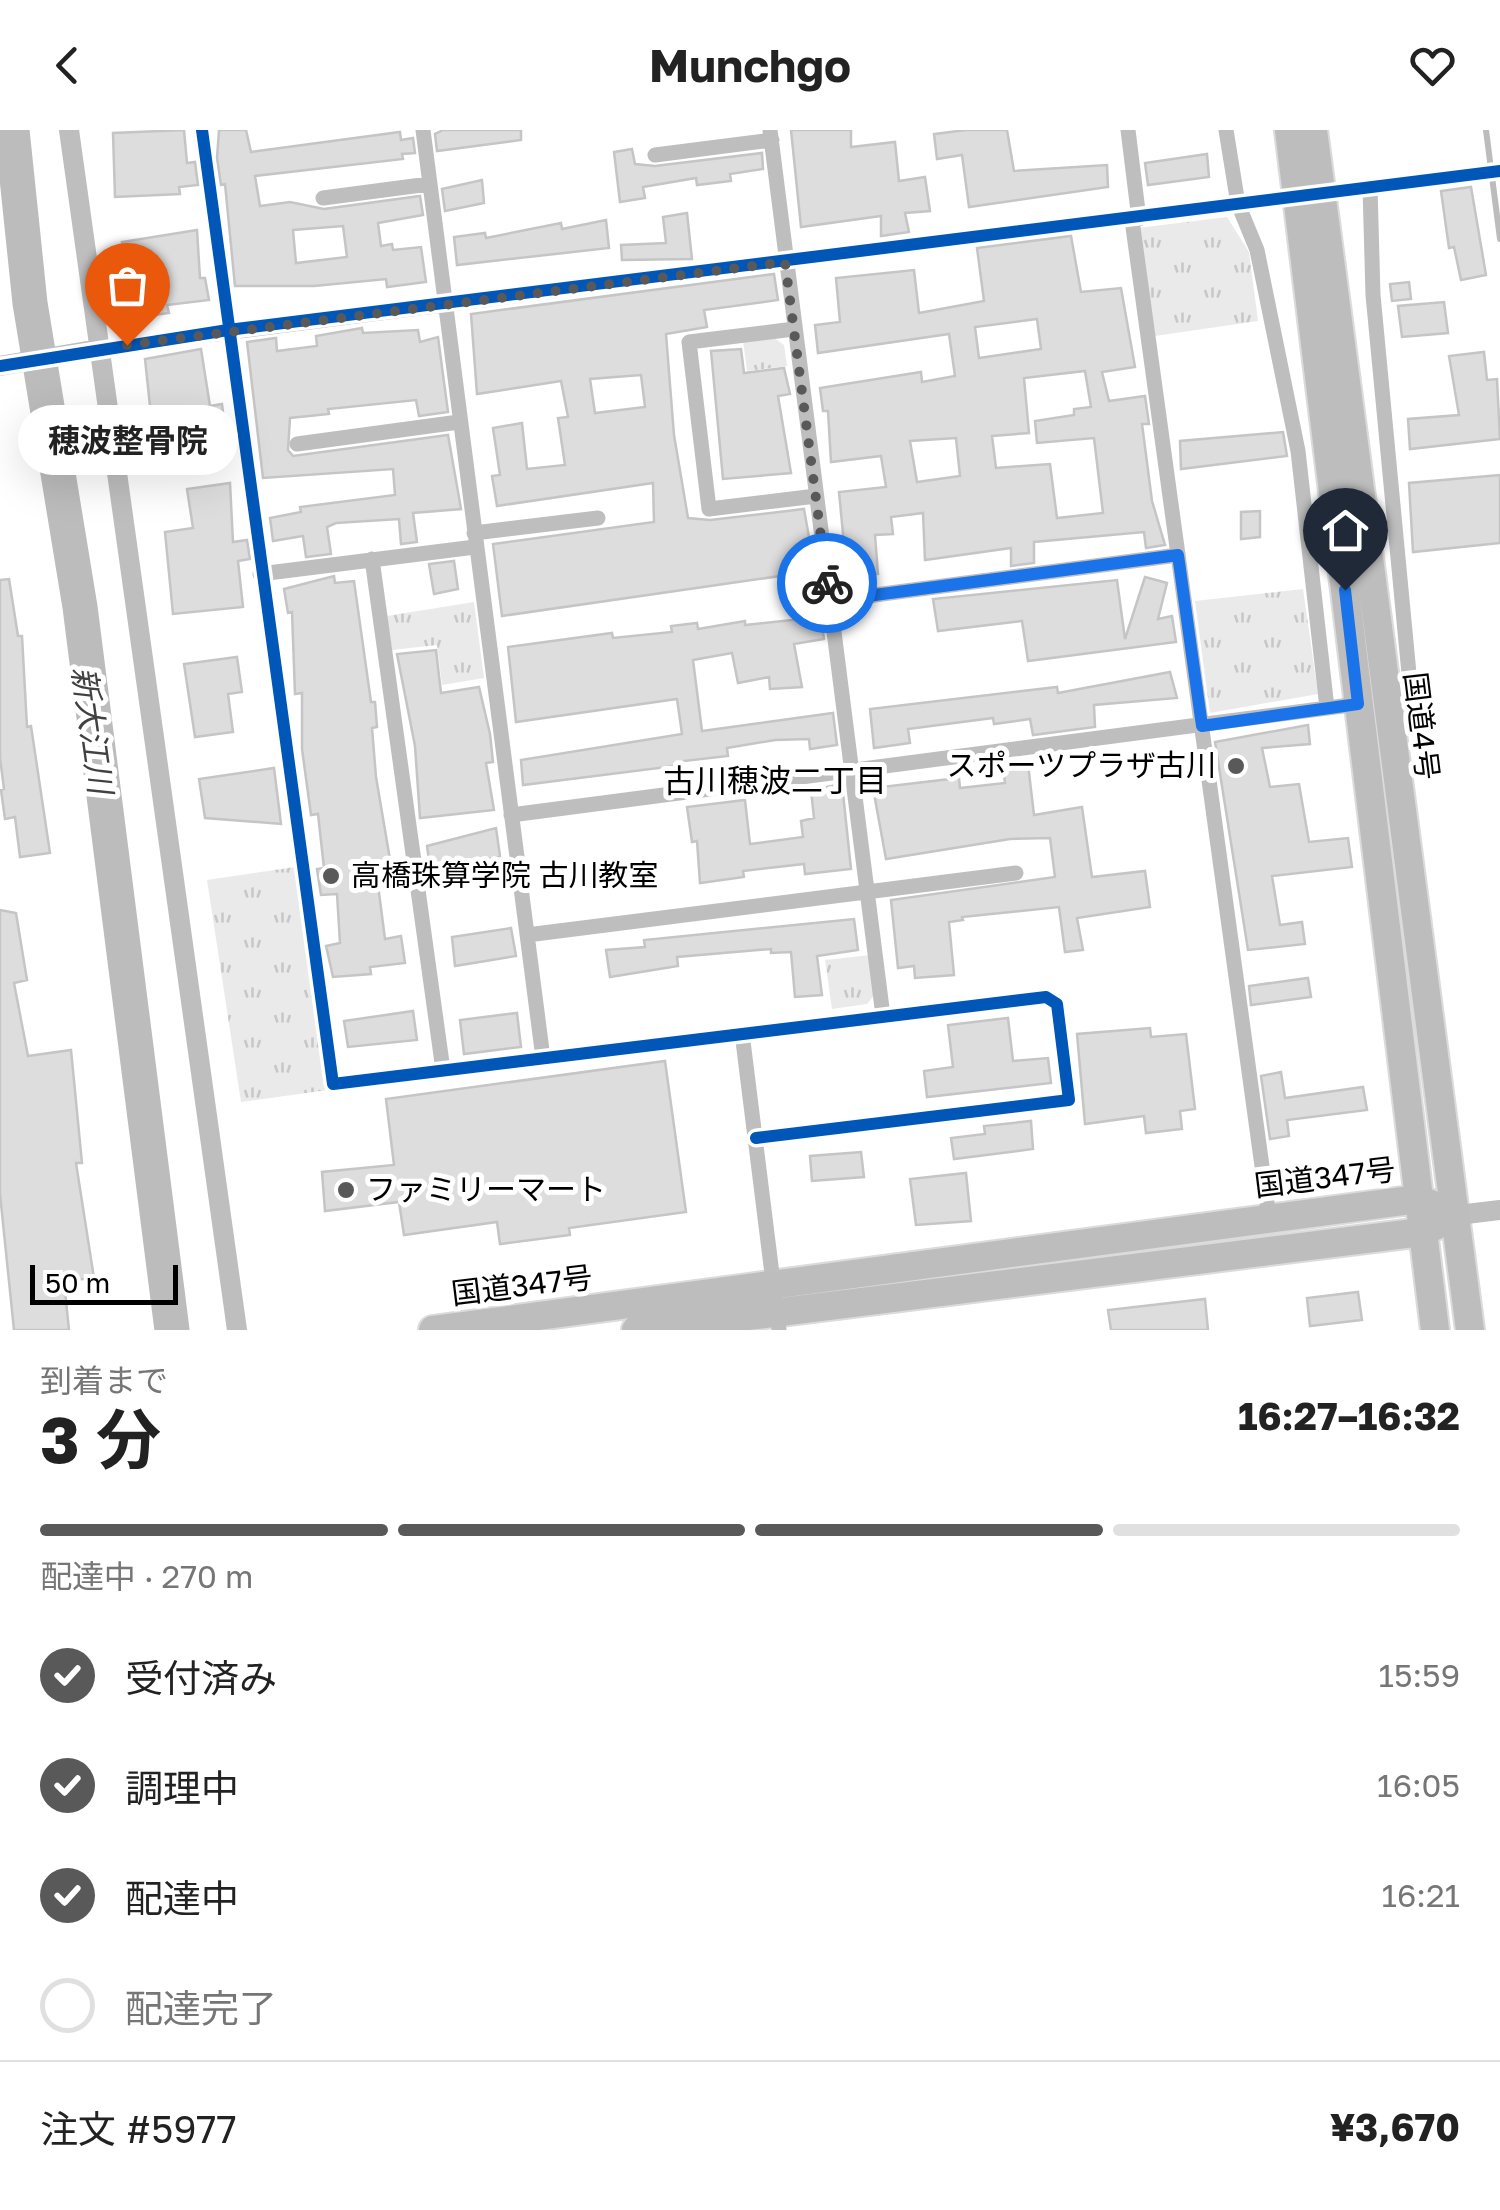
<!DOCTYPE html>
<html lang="ja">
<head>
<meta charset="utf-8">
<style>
  body { margin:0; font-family:"Golos Text","Noto Sans JP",sans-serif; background:#f2f2f2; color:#222; height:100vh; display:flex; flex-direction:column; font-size:38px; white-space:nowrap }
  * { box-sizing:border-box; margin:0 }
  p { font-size:32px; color:#767676 }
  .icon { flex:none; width:55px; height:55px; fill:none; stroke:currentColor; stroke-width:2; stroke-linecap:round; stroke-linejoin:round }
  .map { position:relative; height:1200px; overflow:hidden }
  .panel { display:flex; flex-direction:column; background:#fff; flex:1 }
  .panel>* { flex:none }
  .scale { position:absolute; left:30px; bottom:25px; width:148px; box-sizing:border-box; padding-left:10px; border:5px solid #000; border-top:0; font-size:28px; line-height:35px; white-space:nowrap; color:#000; -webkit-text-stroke:8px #fff; paint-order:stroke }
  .pin { position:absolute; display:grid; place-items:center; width:85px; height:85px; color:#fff; margin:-102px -42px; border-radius:50% 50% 50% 0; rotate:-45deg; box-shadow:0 0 10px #0007 }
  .pin .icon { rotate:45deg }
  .courier { position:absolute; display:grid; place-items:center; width:100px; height:100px; margin:-50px; border:8px solid #1a73e8; border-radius:50%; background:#fff; color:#222; box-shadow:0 2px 12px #0007 }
  .bubble { position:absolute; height:70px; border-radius:35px; background:#fff; box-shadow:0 10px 40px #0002; font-size:32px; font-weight:700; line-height:70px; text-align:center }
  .head em { font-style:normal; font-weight:700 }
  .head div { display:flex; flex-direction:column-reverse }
  .head { display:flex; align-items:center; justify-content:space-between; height:170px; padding:0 40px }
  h1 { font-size:65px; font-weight:700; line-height:75px }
  .bar { display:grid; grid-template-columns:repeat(4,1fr); gap:15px 10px; align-content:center; height:120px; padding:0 40px }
  .bar i { height:12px; border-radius:8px; background:#e0e0e0 }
  .bar .active { background:#595959 }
  .bar p { grid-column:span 4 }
  .line { display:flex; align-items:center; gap:25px; padding:0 40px; border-top:2px solid #e0e0e0 }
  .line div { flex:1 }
  ol { padding:0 40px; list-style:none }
  li { display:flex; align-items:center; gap:30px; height:110px }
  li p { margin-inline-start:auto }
  li .icon { padding:10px; border-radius:50%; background:#595959; color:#fff; stroke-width:4 }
  li:last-child { color:#767676 }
  li i { width:55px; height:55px; border:5px solid #e0e0e0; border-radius:50% }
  header { display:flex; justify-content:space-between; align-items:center; height:130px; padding:0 40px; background:#fff; font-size:45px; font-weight:700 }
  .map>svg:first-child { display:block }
  .grass { fill:url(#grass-tufts) }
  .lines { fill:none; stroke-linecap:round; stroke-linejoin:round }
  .stream { stroke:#bcbcbc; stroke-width:6 }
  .river { stroke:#bcbcbc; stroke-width:35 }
  .building { fill:#ddd; stroke:#c5c5c5; stroke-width:2.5; fill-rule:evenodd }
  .trunk-casing { stroke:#dbdbdb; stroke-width:32 }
  .minor { stroke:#bebebe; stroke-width:15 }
  .tertiary { stroke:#bebebe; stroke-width:20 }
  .trunk { stroke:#bdbdbd; stroke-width:28 }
  .cycleway-casing { stroke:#fff; stroke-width:19 }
  .cycleway { stroke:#0057b8; stroke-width:12 }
  .done { stroke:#595959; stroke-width:10; stroke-dasharray:0 18 }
  .route { stroke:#1a73e8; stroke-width:12 }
  .poi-dot { fill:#595959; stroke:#fff; stroke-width:4 }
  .labels { text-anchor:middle; stroke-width:10; stroke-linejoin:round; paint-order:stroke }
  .street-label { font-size:30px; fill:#000; stroke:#fff }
  .poi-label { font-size:30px; fill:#000; stroke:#fff; text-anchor:start }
  .water-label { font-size:32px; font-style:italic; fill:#414141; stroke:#fff }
  .neighbourhood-label { font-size:32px; fill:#000; stroke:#fff }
</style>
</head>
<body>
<header><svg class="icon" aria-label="back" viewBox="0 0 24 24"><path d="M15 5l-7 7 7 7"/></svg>Munchgo<svg class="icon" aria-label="heart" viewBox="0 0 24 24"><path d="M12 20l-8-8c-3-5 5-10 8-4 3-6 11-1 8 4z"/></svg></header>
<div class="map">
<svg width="1500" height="1200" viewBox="0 0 1500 1200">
  <defs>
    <pattern id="grass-tufts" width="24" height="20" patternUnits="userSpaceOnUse" patternTransform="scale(2.5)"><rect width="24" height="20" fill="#eaeaea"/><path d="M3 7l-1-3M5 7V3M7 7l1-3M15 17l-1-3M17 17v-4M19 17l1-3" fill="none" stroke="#c7c7c7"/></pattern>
  </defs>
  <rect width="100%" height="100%" fill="#fff"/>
  <path class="grass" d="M 1227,87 L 1249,122 L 1258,191 L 1155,206 L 1138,98 Z
    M 774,208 L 784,215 L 787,236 L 747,241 L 743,211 Z
    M 1303,459 L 1318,564 L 1210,583 L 1195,471 Z
    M 474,472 L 484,548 L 442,555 L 437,515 L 392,520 L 387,486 Z
    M 295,737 L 328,960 L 241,972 L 207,750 Z
    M 871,825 L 876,863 L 867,874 L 832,879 L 825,830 Z"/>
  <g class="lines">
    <path class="stream" d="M 1486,0 L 1500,109"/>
    <path class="river" d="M 12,0 L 30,173 L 80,477 L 172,1200"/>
  </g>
  <path class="building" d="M 184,0 L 187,33 L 195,32 L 198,55 L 179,57 L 180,64 L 115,67 L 113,3 Z
    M 219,0 L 246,0 L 251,22 L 400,2 L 401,10 L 413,8 L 415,23 L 402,24 L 403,29 L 255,46 L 260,76 L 290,72 L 324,79 L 420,66 L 423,85 L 378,93 L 381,116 L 392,114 L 393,120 L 421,117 L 426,152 L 387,157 L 386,149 L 314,156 L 235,156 L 225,54 L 221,55 L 217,28 ZM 343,96 L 347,127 L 296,133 L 293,100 Z
    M 443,0 L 521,0 L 521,10 L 437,21 L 435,4 Z
    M 791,0 L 851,0 L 851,17 L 895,12 L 899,51 L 925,47 L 930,81 L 905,83 L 909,102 L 881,106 L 881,86 L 801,97 Z
    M 966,0 L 1007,0 L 1014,41 L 1107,35 L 1108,57 L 969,77 L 962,25 L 937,29 L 934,4 Z
    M 632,19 L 635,34 L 655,36 L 762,23 L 763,39 L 730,44 L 731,51 L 697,55 L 696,48 L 643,57 L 645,68 L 620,72 L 614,22 Z
    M 1207,24 L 1209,47 L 1148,55 L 1145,33 Z
    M 482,50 L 484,73 L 445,81 L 442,59 Z
    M 1471,57 L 1486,145 L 1461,150 L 1454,117 L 1449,118 L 1441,61 Z
    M 687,83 L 692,129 L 622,130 L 621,115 L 666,113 L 663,87 Z
    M 606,90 L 609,118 L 457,135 L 454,107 L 485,103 L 486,108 L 561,93 L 562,99 Z
    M 197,100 L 200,148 L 205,148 L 209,170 L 167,175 L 169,183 L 132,188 L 122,112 Z
    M 1071,106 L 1081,162 L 1121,158 L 1135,237 L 1102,242 L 1109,271 L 1145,266 L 1149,294 L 1142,294 L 1152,371 L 1165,415 L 1146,418 L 1144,402 L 1034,412 L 1034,433 L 1011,436 L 1011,418 L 925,430 L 923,383 L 891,387 L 893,404 L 875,405 L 878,444 L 847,448 L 845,437 L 837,438 L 834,415 L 844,414 L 839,362 L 886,357 L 881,326 L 831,332 L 828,281 L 823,281 L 820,258 L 921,242 L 922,252 L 955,246 L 949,204 L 818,223 L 815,195 L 840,192 L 836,148 L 914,140 L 919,183 L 984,171 L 977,118 ZM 1037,189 L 1041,219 L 979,228 L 975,197 ZM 1085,241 L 1091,277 L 1074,279 L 1074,285 L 1035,291 L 1037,313 L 1094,308 L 1103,383 L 1057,388 L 1050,334 L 996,338 L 992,306 L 1029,303 L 1024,248 ZM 956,308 L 960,346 L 917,352 L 910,311 Z
    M 774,144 L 778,170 L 704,180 L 707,197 L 666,204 L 674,305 L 688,388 L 710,390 L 804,379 L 815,441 L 502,486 L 493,414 L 654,392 L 653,353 L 497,376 L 492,346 L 500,345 L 493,298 L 522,293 L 527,339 L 565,335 L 558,288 L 568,287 L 561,251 L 477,264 L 471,184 ZM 641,245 L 645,277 L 595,283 L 590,249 Z
    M 1409,152 L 1411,169 L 1392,171 L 1390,154 Z
    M 1444,172 L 1448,203 L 1402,207 L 1398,176 Z
    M 362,198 L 363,203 L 418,200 L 420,212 L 438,207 L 448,282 L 419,286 L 416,270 L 328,279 L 329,284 L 290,288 L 288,320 L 293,326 L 448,305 L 461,379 L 413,383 L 417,412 L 401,414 L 399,389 L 336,393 L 327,397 L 331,424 L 306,427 L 303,406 L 273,411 L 270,388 L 301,382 L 300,377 L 395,365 L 393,339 L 263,348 L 247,212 L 276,208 L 277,221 L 317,216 L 316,206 Z
    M 201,219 L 210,276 L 222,274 L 225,300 L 177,307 L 179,319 L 155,323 L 145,229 Z
    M 741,219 L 744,243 L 784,238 L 790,264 L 778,266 L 791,343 L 723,349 L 711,221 Z
    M 1484,222 L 1487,250 L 1497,249 L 1500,309 L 1410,319 L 1408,289 L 1459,285 L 1449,226 Z
    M 1283,302 L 1287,326 L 1181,339 L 1180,311 Z
    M 1500,345 L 1500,413 L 1413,422 L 1409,353 Z
    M 230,353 L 233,412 L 247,410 L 250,429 L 238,431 L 243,477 L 173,484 L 165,402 L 193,398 L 187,359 Z
    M 1260,381 L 1260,407 L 1241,409 L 1241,382 Z
    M 454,431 L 458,459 L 434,464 L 429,434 Z
    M 334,446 L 335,453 L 354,451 L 371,572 L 375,572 L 377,597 L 372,598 L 376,647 L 394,753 L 378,755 L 385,809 L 401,806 L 405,833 L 370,837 L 371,844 L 333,847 L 326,816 L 340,813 L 337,764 L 321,765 L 317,739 L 324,738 L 318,684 L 311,685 L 302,619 L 302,563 L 295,564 L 292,482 L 288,483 L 284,459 Z
    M 1145,447 L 1167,453 L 1158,489 L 1172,486 L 1176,512 L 1028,531 L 1022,491 L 938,501 L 933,469 L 1117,450 L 1125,509 Z
    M 9,449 L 18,506 L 22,506 L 27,597 L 31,596 L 50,723 L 20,727 L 15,687 L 5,689 L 1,660 L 4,659 L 0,628 L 0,450 Z
    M 820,482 L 824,509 L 794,514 L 802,557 L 770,559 L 769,547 L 738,553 L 732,523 L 693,530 L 702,601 L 833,583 L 837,615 L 810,619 L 809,609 L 775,610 L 727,618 L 728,626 L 675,632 L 675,636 L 523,655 L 521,630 L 682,604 L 677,569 L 516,592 L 508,517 L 612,503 L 613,508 L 672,502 L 671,496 L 697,493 L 698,499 L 745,491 L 745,495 L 792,490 Z
    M 436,520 L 441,563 L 479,557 L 490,604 L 493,632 L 486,633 L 494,680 L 420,688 L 415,616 L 397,524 Z
    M 237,527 L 242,562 L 228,564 L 233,602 L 195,607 L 184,534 Z
    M 1170,542 L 1177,568 L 1094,575 L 1095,597 L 1033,605 L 1030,589 L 994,594 L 993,588 L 908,599 L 910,613 L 874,618 L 870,579 L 1057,557 L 1058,563 Z
    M 1308,595 L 1310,614 L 1262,618 L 1270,657 L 1299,654 L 1309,712 L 1348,708 L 1352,737 L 1272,746 L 1280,795 L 1302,792 L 1305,814 L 1248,820 L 1215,612 Z
    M 1028,634 L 1034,685 L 1082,677 L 1092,747 L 1145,741 L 1150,777 L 1077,788 L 1083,820 L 1065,822 L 1059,777 L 962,787 L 963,790 L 949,792 L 954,845 L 915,848 L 914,836 L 898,838 L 891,770 L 1055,747 L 1050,708 L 1010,709 L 886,729 L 873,658 L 959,648 L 960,658 L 1005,653 L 1003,637 Z
    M 274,638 L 281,694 L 205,688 L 199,649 Z
    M 842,654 L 851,739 L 805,744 L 804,734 L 743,741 L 744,747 L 700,753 L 697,711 L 692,712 L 687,677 L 745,670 L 750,714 L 803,707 L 801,691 L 814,688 L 811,660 Z
    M 496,698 L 500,726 L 431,745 L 427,716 Z
    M 0,780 L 16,783 L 27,850 L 14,853 L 28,926 L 71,920 L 82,1033 L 76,1033 L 94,1148 L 64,1151 L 69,1200 L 14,1200 L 0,1064 Z
    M 854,789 L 858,820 L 817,826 L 822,865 L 795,867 L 791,822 L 771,823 L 771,819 L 677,827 L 678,836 L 610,847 L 606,820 L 645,817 L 644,810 Z
    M 511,798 L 516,826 L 455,836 L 452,807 Z
    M 1308,848 L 1311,867 L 1251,875 L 1249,856 Z
    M 413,881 L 417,910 L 348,917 L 344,891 Z
    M 517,883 L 521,917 L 464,924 L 460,890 Z
    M 1008,888 L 1013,931 L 1048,928 L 1051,953 L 927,967 L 924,941 L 953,937 L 948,895 Z
    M 1150,898 L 1151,907 L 1186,904 L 1195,979 L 1180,981 L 1182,999 L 1146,1003 L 1144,986 L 1085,994 L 1077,904 Z
    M 665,931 L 686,1082 L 569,1098 L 570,1105 L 500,1114 L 497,1092 L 404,1105 L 399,1072 L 325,1081 L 322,1042 L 394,1035 L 386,969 Z
    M 1281,942 L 1285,968 L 1363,957 L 1367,980 L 1287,990 L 1289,1006 L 1270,1009 L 1261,946 Z
    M 1031,991 L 1033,1019 L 954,1029 L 951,1008 L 985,1004 L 984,996 Z
    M 861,1022 L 864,1047 L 812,1051 L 810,1026 Z
    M 966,1043 L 971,1091 L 916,1095 L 910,1049 Z
    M 1358,1162 L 1362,1190 L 1310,1196 L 1307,1168 Z
    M 1205,1169 L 1208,1200 L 1111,1200 L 1108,1180 Z"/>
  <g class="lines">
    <defs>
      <path id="trunk" d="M 1289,0 L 1435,1200
        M 1313,0 L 1470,1200
        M 433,1200 C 761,1157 1089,1110 1418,1069 L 1431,1074
        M 636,1200 L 1422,1102 L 1439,1094"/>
    </defs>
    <use href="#trunk" class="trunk-casing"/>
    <path class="minor" d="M 202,0 L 333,954 L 1046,867 L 1057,874 L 1069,970 L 756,1008
      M 423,0 L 543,928
      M 770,0 L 883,886
      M 1128,0 L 1139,89
      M 1226,0 L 1238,74 L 1257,120 L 1298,321 L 1327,578
      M 655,25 L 772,10
      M 1370,57 L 1373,165 L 1410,554 L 1399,567 L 1385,569
      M 1343,60 L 1500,41
      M 323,68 L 429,54
      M 1132,90 L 1269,1087
      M 794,199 L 689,212 L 709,379 L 816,366
      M 99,219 L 1274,69
      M 297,314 L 459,292
      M 474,403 L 598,388
      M 372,429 L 443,940
      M 260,444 L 475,417
      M 829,471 L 1178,425
      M 511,685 L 1358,574
      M 527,805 L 1016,743
      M 742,903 L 779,1200"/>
    <path class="tertiary" d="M 69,0 L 237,1200
      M 0,236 L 99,219
      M 1458,1085 L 1500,1080"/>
    <use href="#trunk" class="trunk"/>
    <defs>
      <path id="cycleway" d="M 202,0 L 333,954 L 1046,867 L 1057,874 L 1069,970 L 756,1008
        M 0,236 L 228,200 L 1500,41"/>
    </defs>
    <use href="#cycleway" class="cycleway-casing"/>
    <use href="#cycleway" class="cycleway"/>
  </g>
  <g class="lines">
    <path class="done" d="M 127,215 L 785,132 L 827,453"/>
    <path class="route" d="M 827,453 L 829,471 L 1178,425 L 1202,596 L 1358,574 L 1345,460"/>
  </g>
  <g class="poi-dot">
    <circle cx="1236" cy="636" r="10"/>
    <circle cx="331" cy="746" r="10"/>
    <circle cx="346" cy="1060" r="10"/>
  </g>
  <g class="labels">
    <g class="street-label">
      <text transform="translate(1421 596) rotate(83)" y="10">国道4号</text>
      <text transform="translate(1325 1048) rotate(-7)" y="10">国道347号</text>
      <text transform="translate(522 1156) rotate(-7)" y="10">国道347号</text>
    </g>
    <g class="poi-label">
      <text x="1216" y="646" text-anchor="end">スポーツプラザ古川</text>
      <text x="351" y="756">高橋珠算学院 古川教室</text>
      <text x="366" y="1070">ファミリーマート</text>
    </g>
    <g class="water-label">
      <text transform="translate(92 600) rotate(82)" y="11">新大江川</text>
    </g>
    <g class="neighbourhood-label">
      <text x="775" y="662">古川穂波二丁目</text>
    </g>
  </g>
</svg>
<div class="scale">50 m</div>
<div class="pin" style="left:127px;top:215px;background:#ea580c"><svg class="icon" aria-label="bag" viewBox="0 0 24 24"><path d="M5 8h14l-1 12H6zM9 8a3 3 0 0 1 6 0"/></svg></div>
<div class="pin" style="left:1345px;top:460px;background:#1f2937"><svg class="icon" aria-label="home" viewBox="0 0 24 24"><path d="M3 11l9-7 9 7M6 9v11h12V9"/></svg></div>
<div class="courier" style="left:827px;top:453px"><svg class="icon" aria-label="bike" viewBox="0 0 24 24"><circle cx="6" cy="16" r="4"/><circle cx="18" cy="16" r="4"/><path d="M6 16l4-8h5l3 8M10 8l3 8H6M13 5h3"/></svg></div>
<div class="bubble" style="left:18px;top:275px;width:220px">穂波整骨院</div>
</div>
<section class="panel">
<div class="head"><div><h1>3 分</h1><p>到着まで</p></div><em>16:27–16:32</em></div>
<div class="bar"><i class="active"></i><i class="active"></i><i class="active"></i><i></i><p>配達中 · 270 m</p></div>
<ol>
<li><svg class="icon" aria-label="check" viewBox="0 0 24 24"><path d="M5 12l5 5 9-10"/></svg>受付済み<p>15:59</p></li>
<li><svg class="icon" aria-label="check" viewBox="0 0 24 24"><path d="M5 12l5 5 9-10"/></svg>調理中<p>16:05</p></li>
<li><svg class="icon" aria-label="check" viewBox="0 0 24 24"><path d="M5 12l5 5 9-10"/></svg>配達中<p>16:21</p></li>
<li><i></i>配達完了</li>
</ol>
<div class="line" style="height:130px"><div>注文 #5977</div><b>¥3,670</b></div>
</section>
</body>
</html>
